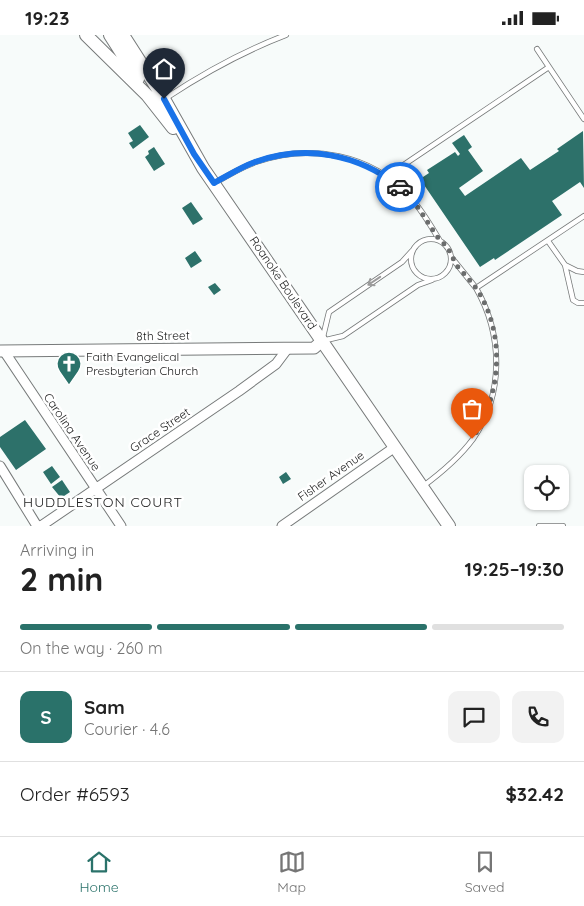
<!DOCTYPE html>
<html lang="en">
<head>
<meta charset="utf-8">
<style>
  body { margin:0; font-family:Quicksand,sans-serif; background:#f2f2f2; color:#222; height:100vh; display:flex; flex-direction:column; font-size:19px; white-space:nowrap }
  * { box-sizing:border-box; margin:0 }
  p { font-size:16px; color:#767676 }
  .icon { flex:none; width:28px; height:28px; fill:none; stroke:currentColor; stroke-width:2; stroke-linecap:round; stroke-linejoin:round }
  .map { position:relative; height:491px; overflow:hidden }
  .drawer { display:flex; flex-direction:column; background:#fff; flex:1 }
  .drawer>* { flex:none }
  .buttons { position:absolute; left:524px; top:430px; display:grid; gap:10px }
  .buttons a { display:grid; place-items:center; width:45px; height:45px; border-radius:10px; background:#fff; box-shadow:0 1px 4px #0004; font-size:25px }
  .pin { position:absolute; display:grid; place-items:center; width:42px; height:42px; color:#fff; margin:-51px -21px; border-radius:50% 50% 50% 0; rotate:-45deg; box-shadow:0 0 5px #0007 }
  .pin .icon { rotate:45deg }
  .courier { position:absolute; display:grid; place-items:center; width:50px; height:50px; margin:-25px; border:4px solid #1a73e8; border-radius:50%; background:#fff; color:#222; box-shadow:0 1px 6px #0007 }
  .head em { font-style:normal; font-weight:800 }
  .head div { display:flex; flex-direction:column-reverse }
  .head { display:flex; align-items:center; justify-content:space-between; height:85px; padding:0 20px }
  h1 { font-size:32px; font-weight:800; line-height:38px }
  .bar { display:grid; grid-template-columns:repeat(4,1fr); gap:8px 5px; align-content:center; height:60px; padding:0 20px }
  .bar i { height:6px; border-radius:4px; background:#e0e0e0 }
  .bar .selected { background:#2a726a }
  .bar p { grid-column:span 4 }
  .line { display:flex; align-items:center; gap:12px; padding:0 20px; border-top:1px solid #e0e0e0 }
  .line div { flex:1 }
  .round { display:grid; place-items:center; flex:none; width:52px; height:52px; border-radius:10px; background:#f2f2f2 }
  .status { display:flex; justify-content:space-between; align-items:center; height:35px; padding:0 25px; background:#fff; direction:ltr }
  .status svg { height:14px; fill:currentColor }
  .menu { display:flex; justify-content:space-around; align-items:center; height:70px; border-top:1px solid #e0e0e0; background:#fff; font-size:14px; color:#767676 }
  .menu a { display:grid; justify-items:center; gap:2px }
  .menu .selected { color:#2a726a }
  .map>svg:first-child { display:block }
  .building { fill:#2d716a }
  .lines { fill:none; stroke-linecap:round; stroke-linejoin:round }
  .service-casing { stroke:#777a7a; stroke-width:6 }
  .minor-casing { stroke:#777a7a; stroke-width:11 }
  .tertiary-casing { stroke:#777a7a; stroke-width:13 }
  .secondary-casing { stroke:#777a7a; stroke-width:14 }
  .service { stroke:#fff; stroke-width:4.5 }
  .minor { stroke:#fff; stroke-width:9 }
  .tertiary { stroke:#fff; stroke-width:11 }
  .secondary { stroke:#fff; stroke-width:12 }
  .oneway { stroke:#9b9b9b }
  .done { stroke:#6b6d6d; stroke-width:5; stroke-dasharray:0 9 }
  .route { stroke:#1a73e8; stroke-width:6 }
  .labels { text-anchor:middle; stroke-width:5; stroke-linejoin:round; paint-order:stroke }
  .street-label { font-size:12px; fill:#202121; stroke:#fff }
  .poi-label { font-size:12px; fill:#202121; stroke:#fff; text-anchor:start }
  .neighbourhood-label { font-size:14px; letter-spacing:1px; fill:#202121; stroke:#fff }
</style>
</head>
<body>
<div class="status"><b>19:23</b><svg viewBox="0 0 49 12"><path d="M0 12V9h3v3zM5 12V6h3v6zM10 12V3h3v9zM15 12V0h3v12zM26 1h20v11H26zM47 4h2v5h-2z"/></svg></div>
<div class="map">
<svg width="584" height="491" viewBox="0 0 584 491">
  <rect width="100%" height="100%" fill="#f7fbfa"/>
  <path class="building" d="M 140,90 L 149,102 L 133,114 L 129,108 L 133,106 L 128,98 Z
    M 583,96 L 584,153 L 580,147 L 552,166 L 562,180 L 495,225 L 494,223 L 480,232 L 420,144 L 429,138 L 427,135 L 455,117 L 458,121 L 460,119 L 452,108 L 464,100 L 472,112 L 468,115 L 483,136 L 459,153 L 465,161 L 521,123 L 530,135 L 559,116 L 557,114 Z
    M 154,112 L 165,129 L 154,136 L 145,122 L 149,119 L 148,116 Z
    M 191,167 L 203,184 L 193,190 L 182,173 Z
    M 195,216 L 202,226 L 191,233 L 185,223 Z
    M 215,248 L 221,255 L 214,260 L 208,252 Z
    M 25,385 L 46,414 L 16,435 L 0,412 L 0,402 Z
    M 52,431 L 60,442 L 51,449 L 43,437 Z
    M 286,437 L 291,444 L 283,449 L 279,442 Z
    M 62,445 L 70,457 L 61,463 L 52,452 Z"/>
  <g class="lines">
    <defs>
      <path id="service" d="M 537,14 L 549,32
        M 166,63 C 204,38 244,16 286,0
        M 390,145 L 402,131 L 549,32 L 584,84
        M 215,148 C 228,140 242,132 256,127 C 310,108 371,119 410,162 C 422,175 431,191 440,206
        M411 224a20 20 0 1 1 40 0a20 20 0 1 1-40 0Z
        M 548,206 L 565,230 L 573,265 L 578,268 L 584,268
        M 412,216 L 402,227 L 329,277 L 322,306 L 343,301 L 418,250 L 432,245
        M 451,222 L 476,253 L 584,181
        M 565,230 L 577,236 L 584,237
        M 422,452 C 441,438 459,423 473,404 C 504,359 503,300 476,253
        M 539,491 L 563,491"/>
      <path id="minor" d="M 4,316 L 121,491
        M 0,431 L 37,491
        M 41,491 L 239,356 L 276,329 L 288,313
        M 282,491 L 395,412"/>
      <path id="tertiary" d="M 0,316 L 314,313 L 322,306"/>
      <path id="secondary" d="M 86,0 L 147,60 L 173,93
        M 110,0 L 138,44
        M 123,0 L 164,64 L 203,133 L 449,491"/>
    </defs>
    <use href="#service" class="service-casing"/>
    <use href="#minor" class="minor-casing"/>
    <use href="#tertiary" class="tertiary-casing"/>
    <use href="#secondary" class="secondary-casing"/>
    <use href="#service" class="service"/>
    <use href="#minor" class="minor"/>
    <use href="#tertiary" class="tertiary"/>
    <use href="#secondary" class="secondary"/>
  </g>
  <defs><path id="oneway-shaft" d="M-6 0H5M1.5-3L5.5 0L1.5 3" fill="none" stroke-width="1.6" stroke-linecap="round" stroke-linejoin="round" transform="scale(1.25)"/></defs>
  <use class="oneway" href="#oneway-shaft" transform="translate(374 246) rotate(146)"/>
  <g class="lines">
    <path class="done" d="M 400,152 C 417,167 426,186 439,204 C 442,208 447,210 449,215 C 452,221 454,226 458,232 C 465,240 472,247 478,256 C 506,301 501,361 472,404"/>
    <path class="route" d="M 164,64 L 194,119 L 214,148 C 227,141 241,132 255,127 C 306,109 358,119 400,152"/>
  </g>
  <defs>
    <symbol id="church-pin" viewBox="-11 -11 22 30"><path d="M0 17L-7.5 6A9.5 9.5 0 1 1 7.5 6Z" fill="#2a726a" stroke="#fff"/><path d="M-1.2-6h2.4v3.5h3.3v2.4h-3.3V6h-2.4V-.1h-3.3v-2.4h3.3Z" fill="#fff"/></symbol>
  </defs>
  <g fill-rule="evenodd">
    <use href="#church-pin" x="55" y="315" width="28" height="38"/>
  </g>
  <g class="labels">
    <g class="street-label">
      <text transform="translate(283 248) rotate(56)" y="4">Roanoke Boulevard</text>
      <text transform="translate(163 301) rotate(-1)" y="4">8th Street</text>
      <text transform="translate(160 395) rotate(-34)" y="4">Grace Street</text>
      <text transform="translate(72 397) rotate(56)" y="4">Carolina Avenue</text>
      <text transform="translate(331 441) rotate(-35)" y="4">Fisher Avenue</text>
    </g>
    <g class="poi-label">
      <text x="86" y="326">Faith Evangelical<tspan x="86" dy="14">Presbyterian Church</tspan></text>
    </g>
    <g class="neighbourhood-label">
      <text x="103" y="472">HUDDLESTON COURT</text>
    </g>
  </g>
</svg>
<div class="buttons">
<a><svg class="icon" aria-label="locate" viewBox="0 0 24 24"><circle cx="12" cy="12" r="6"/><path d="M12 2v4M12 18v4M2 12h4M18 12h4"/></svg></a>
</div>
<div class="pin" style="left:472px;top:404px;background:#ea580c"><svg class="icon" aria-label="bag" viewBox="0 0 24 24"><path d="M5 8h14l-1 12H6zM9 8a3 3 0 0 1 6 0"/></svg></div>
<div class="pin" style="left:164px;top:64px;background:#1f2937"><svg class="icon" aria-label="home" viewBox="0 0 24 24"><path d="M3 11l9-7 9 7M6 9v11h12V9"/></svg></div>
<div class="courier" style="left:400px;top:152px"><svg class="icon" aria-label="car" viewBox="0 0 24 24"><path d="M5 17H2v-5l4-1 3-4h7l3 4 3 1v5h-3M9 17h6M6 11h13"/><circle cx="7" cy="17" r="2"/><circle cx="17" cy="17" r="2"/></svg></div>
</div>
<section class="drawer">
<div class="head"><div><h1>2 min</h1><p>Arriving in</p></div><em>19:25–19:30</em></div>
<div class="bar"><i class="selected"></i><i class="selected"></i><i class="selected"></i><i></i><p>On the way · 260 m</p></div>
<div class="line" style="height:90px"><b class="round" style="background:#2a726a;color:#fff">S</b><div><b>Sam</b><p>Courier · 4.6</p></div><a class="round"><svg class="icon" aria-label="chat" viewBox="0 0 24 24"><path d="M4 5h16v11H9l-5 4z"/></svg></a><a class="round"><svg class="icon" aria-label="phone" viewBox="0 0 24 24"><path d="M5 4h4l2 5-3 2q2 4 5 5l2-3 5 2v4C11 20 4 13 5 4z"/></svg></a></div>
<div class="line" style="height:65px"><div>Order #6593</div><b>$32.42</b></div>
</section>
<nav class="menu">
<a class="selected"><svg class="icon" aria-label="home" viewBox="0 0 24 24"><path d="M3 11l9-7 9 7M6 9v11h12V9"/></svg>Home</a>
<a><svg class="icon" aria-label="map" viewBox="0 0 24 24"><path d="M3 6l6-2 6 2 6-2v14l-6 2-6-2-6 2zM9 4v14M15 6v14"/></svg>Map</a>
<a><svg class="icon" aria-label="saved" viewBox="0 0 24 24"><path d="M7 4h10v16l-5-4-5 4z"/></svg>Saved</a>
</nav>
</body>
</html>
